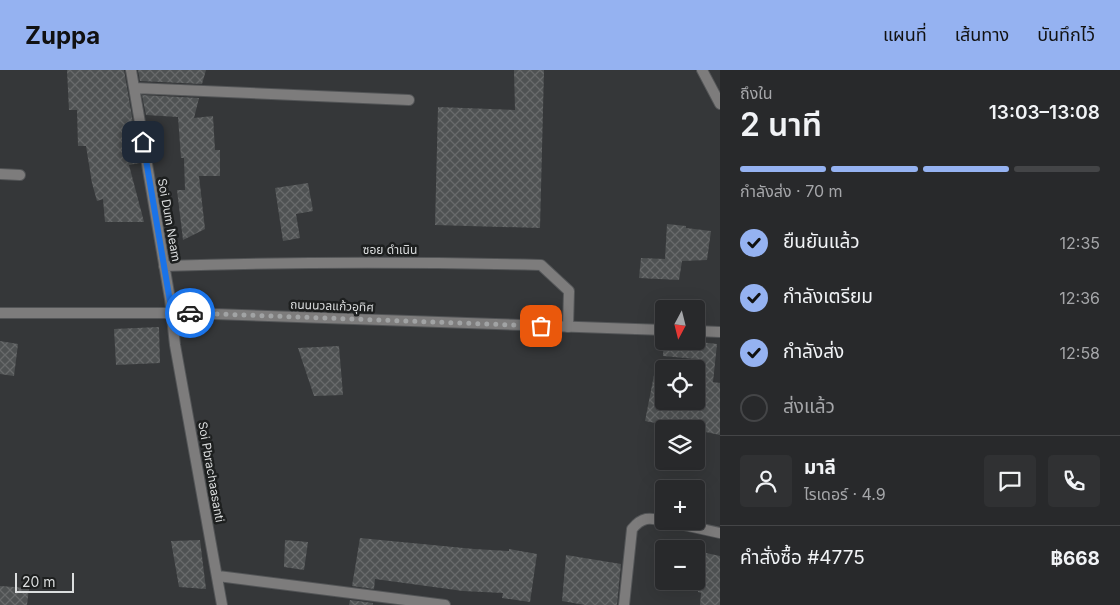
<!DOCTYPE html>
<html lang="th">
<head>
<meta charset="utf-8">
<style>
  body { margin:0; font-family:Inter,"Noto Sans Thai",sans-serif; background:#303133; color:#f1f3f6; height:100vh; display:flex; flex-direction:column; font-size:19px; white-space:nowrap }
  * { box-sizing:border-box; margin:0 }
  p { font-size:16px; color:#a5a6a9 }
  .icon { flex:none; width:28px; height:28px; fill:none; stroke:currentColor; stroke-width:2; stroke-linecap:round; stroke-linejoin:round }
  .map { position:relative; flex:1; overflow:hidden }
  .sheet { display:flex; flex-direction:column; background:#28292b; width:400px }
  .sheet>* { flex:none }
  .needle { width:32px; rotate:187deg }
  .buttons { position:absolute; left:655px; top:230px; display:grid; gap:10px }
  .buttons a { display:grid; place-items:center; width:50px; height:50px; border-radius:5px; background:#28292b; box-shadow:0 5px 20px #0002,0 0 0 1px #444547; font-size:25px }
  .scale { position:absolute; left:15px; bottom:12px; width:59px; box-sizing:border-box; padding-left:5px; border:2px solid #dbddde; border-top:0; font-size:14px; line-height:18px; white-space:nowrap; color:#dbddde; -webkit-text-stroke:4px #1d1f1f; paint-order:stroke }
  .pin { position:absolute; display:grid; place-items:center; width:42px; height:42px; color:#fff; margin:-21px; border-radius:10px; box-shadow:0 2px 8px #0006 }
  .courier { position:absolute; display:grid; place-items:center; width:50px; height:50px; margin:-25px; border:4px solid #1a73e8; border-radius:50%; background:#fff; color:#222; box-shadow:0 1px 6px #0007 }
  .summary em { font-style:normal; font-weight:600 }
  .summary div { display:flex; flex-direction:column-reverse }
  .summary { display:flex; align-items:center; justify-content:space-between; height:85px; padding:0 20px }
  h1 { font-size:32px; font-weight:600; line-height:38px }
  .bar { display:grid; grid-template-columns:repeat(4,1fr); gap:8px 5px; align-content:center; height:60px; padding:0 20px }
  .bar i { height:6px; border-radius:4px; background:#444547 }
  .bar .selected { background:#95b2f1 }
  .bar p { grid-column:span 4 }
  .line { display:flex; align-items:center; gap:12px; padding:0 20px; border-top:1px solid #444547 }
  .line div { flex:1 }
  .round { display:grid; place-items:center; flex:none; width:52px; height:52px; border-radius:5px; background:#303133 }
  ol { padding:0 20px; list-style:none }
  li { display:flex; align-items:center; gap:15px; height:55px }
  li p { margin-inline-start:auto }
  li .icon { padding:5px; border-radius:50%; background:#95b2f1; color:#111; stroke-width:4 }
  li:last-child { color:#a5a6a9 }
  li i { width:28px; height:28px; border:2px solid #444547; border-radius:50% }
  header { display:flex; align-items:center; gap:30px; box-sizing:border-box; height:70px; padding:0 25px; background:#95b2f1; color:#111 }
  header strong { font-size:24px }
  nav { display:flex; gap:28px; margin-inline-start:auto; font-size:18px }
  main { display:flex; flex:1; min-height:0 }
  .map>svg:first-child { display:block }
  .building { fill:url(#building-cross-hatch) }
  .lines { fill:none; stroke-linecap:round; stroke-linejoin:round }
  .minor-casing { stroke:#535557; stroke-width:12 }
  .tertiary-casing { stroke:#535557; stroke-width:12 }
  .minor { stroke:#7d7c7c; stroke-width:10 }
  .tertiary { stroke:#7d7c7c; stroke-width:10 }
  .done { stroke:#a1a3a4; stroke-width:5; stroke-dasharray:0 9 }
  .route { stroke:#1a73e8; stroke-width:6 }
  .labels { text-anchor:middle; stroke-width:5; stroke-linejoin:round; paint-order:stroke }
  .street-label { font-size:12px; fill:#dbddde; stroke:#1d1f1f }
</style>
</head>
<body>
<header>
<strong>Zuppa</strong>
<nav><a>แผนที่</a><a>เส้นทาง</a><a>บันทึกไว้</a></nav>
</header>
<main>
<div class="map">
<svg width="720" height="535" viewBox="0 0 720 535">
  <defs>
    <pattern id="building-cross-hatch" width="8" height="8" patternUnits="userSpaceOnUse" patternTransform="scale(1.25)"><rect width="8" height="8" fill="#4f5253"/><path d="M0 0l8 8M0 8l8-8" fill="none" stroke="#686a6b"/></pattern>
  </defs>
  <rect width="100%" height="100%" fill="#353739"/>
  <path class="building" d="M 67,0 L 124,0 L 140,93 L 129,95 L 144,152 L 105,152 L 103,129 L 97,131 L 92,113 L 86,76 L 78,76 L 77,40 L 69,40 Z
    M 138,0 L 206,0 L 202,14 L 140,11 Z
    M 514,0 L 544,0 L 540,158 L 435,155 L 438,37 L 515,40 Z
    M 142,25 L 199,28 L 194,48 L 213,46 L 215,80 L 220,80 L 220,106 L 199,106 L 205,159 L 183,170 L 177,120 L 185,120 L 184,88 L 181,88 L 178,47 L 146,45 Z
    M 308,113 L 313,141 L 296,144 L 300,168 L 283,171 L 275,118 Z
    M 667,154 L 686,156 L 686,158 L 711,161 L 707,190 L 682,191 L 679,210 L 639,208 L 641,188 L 665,189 Z
    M 159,257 L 160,293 L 116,295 L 114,259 Z
    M 0,271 L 18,274 L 14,306 L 0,304 Z
    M 664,271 L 691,271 L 717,274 L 713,312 L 720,313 L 720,365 L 696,360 L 696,359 L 688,359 L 645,351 L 656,295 L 664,296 L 664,331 L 696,331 L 696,289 L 663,286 Z
    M 339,276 L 343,325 L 314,326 L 298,278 Z
    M 360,468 L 474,479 L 509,481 L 509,479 L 537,484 L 530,532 L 502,528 L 503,523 L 463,521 L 375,509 L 374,519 L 352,516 Z
    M 200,470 L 206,519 L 179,517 L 171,471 Z
    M 285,470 L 308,472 L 304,500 L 284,497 Z
    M 706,483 L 720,486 L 720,535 L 700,535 L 701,523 L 698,522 Z
    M 566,485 L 621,494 L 617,535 L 585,535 L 562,531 Z
    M 0,516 L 29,518 L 27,535 L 0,535 Z
    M 350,530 L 373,533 L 373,535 L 349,535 Z"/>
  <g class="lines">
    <defs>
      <path id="minor" d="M 131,0 L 170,229 L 175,275 L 222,535
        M 134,18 L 409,30
        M 0,104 L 20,105
        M 164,196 C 290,192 416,192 541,195 L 569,221 L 568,257
        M 666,451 L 720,463
        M 218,506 L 445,535
        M 624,535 L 632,459 C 642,447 649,447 664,451"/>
      <path id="tertiary" d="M 702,0 L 720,34
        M 0,243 L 186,243 L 664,260
        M 696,261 L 720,262"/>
    </defs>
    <use href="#minor" class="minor-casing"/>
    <use href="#tertiary" class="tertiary-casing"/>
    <use href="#minor" class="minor"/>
    <use href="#tertiary" class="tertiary"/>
  </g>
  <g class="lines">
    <path class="done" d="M 190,243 L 541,256"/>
    <path class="route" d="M 143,72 L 172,243 L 190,243"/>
  </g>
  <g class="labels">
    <g class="street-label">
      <text transform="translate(169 150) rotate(80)" y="4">Soi Dum Neam</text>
      <text x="390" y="184">ซอย ดำเนิน</text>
      <text transform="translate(332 236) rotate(2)" y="4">ถนนนวลแก้วอุทิศ</text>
      <text transform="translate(211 402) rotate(80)" y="4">Soi Pbrachaasanti</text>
    </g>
  </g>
</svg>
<div class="buttons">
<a><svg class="needle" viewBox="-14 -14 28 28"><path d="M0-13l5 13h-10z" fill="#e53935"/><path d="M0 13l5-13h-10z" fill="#a5a6a9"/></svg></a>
<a><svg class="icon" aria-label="locate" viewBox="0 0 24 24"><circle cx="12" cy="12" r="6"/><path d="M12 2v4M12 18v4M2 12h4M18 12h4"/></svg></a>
<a><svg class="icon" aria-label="layers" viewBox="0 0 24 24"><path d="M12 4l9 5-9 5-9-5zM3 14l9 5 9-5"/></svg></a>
<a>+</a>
<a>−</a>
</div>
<div class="scale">20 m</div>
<div class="pin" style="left:541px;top:256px;background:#ea580c"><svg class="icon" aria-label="bag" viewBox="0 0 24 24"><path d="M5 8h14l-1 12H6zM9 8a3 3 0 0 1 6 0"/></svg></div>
<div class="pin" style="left:143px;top:72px;background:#1f2937"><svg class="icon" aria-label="home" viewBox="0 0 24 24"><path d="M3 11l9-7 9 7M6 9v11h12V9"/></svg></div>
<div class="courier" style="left:190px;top:243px"><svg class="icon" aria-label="car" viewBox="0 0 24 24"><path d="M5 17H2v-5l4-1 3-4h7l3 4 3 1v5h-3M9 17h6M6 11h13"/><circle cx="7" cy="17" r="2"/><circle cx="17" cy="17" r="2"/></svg></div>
</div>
<section class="sheet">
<div class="summary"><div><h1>2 นาที</h1><p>ถึงใน</p></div><em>13:03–13:08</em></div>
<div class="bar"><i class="selected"></i><i class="selected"></i><i class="selected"></i><i></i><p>กำลังส่ง · 70 m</p></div>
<ol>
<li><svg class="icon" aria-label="check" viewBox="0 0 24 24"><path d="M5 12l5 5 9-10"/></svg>ยืนยันแล้ว<p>12:35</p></li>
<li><svg class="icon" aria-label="check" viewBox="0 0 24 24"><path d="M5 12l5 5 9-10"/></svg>กำลังเตรียม<p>12:36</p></li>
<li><svg class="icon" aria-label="check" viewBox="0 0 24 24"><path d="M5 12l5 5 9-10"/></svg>กำลังส่ง<p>12:58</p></li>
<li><i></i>ส่งแล้ว</li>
</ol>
<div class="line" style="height:90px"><a class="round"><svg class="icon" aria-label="person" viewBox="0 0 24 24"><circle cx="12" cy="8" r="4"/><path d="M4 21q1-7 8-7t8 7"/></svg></a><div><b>มาลี</b><p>ไรเดอร์ · 4.9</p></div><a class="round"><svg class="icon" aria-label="chat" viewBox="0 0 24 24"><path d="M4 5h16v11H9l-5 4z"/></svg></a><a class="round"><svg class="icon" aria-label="phone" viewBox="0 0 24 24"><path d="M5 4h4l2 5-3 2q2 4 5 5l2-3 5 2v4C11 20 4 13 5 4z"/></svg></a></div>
<div class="line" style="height:65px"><div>คำสั่งซื้อ #4775</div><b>฿668</b></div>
</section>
</main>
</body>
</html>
